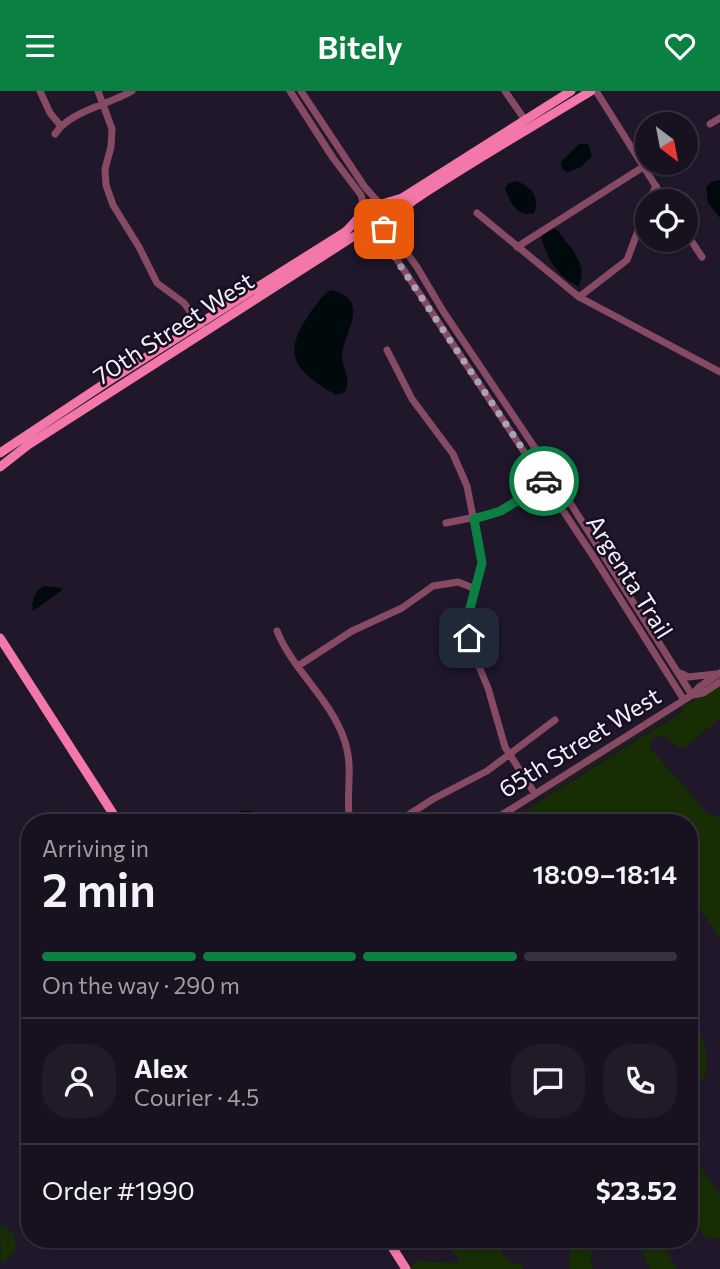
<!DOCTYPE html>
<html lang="en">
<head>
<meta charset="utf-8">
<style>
  body { margin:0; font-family:Commissioner,sans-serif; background:#211a29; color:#f1f3f6; height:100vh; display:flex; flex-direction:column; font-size:26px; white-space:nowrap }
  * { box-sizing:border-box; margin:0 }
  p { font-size:23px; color:#9f9da5 }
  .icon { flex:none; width:38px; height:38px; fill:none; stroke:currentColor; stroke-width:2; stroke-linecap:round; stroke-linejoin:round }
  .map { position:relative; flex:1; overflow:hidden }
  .side { position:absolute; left:21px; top:723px; width:677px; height:434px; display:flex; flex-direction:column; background:#181120; border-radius:28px; box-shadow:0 2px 5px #0004,0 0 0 2px #36313e }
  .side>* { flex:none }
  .needle { width:46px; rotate:148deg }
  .controls { position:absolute; left:635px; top:21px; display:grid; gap:14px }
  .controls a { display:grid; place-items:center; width:63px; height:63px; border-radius:50%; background:#181120; box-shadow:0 2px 5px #0004,0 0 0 2px #36313e; font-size:35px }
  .pin { position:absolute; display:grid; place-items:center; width:60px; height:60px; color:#fff; margin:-30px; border-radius:14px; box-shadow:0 4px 10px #0006 }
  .courier { position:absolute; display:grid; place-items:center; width:70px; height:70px; margin:-35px; border:5px solid #0b8043; border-radius:50%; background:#fff; color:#222; box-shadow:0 2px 9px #0007 }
  .overview em { font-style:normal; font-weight:600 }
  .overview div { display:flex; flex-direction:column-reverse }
  .overview { display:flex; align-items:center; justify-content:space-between; height:119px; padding:0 21px }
  h1 { font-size:46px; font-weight:600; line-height:52px }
  .bar { display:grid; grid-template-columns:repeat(4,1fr); gap:10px 7px; align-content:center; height:84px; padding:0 21px }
  .bar i { height:9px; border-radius:5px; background:#36313e }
  .bar .selected { background:#0b8043 }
  .bar p { grid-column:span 4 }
  .line { display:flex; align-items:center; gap:18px; padding:0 21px; border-top:2px solid #36313e }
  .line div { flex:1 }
  .round { display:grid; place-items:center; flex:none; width:74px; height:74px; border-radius:28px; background:#211a29 }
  header { display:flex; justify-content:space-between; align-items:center; height:91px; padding:0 21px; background:#0b8043; color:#fff; font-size:32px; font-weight:600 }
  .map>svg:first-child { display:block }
  .green { fill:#172e04 }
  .water { fill:#00090b }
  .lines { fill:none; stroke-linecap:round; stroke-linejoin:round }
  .minor { stroke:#864b62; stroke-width:7 }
  .major { stroke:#f377a9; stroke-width:9 }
  .done { stroke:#aaa3b4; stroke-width:7; stroke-dasharray:0 12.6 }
  .route { stroke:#0b8043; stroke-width:9 }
  .labels { text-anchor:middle; stroke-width:5; stroke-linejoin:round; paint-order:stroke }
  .street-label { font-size:24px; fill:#f4effd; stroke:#170e21 }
</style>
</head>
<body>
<header><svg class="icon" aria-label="menu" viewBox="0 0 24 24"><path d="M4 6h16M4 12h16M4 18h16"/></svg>Bitely<svg class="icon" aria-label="heart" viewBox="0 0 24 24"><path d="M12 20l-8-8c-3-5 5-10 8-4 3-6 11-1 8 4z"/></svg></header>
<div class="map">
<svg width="720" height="1178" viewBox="0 0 720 1178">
  <rect width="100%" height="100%" fill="#20172b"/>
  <path class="green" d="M 720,594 L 720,627 L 686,656 L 679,657 C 668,649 667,640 653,648 L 649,656 L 707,722 L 720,727 L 720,847 L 690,803 L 690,732 L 506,732 L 683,621 L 682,616 Z
    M 678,619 L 680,619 L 542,706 L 544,703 Z
    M 690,919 C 703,937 720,998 690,991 Z
    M 690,1061 L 720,1104 L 720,1147 L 708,1148 L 694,1134 L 700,1119 L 690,1104 Z
    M 0,1134 C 21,1140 21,1164 1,1172 Z
    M 442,1148 L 498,1148 C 500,1165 507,1171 523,1174 L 523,1178 L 411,1178 L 410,1176 L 418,1170 L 458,1172 L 457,1166 Z
    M 577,1148 L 606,1148 C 594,1154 587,1165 593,1178 L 569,1178 L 570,1159 Z
    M 630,1148 L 670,1148 L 668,1163 L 677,1178 L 650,1178 L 639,1155 Z"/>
  <path class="water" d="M 579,53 L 588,53 L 592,65 L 581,76 L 568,81 L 562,78 L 561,71 Z
    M 720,89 L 720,127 L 708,112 L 706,96 L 711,91 Z
    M 517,90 C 532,97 540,106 534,122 C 518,127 509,111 505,97 L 509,92 Z
    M 554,137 L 558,140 C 570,157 590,174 578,196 C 574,192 569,191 564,186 C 551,175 546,161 541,146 L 544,141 Z
    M 330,199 C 372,208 345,239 342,263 C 341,277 352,287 345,301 L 336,304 C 301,283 280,268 306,228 C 313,217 320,207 330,199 Z
    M 44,495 L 61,497 L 62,499 L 33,520 C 31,511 35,498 44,495 Z
    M 242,720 L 252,720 L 257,723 L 255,731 L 215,731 L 230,723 Z"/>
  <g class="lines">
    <path class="minor" d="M 40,0 L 50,22 L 60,34
      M 98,0 L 112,38 L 111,56 L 105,78 L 106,94 L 113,114 L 139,156 L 157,192 L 184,212 L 202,237
      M 290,0 L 333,67 L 361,104 L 365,120
      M 301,0 L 364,95 L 379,112
      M 505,0 L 525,29
      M 596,0 L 665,110
      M 710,33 L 720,27
      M 55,43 C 70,20 108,14 132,0
      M 649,110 L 656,95
      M 477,122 L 579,206 L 720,281
      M 388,136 L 417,176 L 443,220 L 541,366 L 692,604
      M 378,140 L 597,471 L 684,609
      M 686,142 L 702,166
      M 517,156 L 643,76
      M 579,206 L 627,169 L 648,113
      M 387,259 L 412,308 L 453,363 L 467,395 L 482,472 L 468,525 L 470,554 L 488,597 L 505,656 L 535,703
      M 446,432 L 495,422 L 545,392 L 554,397 L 562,407
      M 277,540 C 293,580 332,609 345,651 C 354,678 345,704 350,732
      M 298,575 L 352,540 L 402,517 L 433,495 L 458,491 L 476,498
      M 680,582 L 688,586 L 716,583
      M 693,604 L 703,602 L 720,591
      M 396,732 L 433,708 L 487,680 L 555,629
      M 489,732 L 692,604 L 699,596 L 720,582"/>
    <path class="major" d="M 382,113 L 402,107 L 571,0
      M 368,135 C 387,149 399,119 414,109 C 471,71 532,36 591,0
      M 0,362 L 110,289 L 345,141 C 356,132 372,104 387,115 C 392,120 392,126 390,132
      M 0,376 L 28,354 L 351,147 L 371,138
      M 0,547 L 119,732
      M 387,1148 L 406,1178"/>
  </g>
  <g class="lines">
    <path class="done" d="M 384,138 L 377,140 L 544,390"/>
    <path class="route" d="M 469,547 L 468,525 L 482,472 L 474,428 L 501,420 L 545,392 L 544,390"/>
  </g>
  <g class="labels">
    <g class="street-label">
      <text transform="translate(174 238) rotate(-33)" y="8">70th Street West</text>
      <text transform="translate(629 486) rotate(58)" y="8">Argenta Trail</text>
      <text transform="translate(580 652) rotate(-32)" y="8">65th Street West</text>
    </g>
  </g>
</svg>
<div class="controls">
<a><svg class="needle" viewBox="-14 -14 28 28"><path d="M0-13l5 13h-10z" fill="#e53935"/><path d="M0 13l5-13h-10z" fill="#9f9da5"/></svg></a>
<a><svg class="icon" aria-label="locate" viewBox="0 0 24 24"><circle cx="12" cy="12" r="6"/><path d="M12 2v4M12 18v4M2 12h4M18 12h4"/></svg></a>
</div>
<div class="pin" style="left:384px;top:138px;background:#ea580c"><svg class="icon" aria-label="bag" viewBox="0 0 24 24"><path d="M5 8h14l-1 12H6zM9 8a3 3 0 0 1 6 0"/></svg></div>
<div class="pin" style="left:469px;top:547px;background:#1f2937"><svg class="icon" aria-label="home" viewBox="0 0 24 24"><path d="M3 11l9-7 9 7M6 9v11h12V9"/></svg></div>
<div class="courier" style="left:544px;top:390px"><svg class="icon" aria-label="car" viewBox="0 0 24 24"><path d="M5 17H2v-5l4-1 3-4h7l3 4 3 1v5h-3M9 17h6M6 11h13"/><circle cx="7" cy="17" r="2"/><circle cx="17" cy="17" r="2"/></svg></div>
<section class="side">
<div class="overview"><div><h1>2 min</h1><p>Arriving in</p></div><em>18:09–18:14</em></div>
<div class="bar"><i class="selected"></i><i class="selected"></i><i class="selected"></i><i></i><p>On the way · 290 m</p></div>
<div class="line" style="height:126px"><a class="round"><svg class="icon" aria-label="person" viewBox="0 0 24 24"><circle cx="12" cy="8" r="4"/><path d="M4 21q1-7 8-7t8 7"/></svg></a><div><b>Alex</b><p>Courier · 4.5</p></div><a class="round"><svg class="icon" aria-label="chat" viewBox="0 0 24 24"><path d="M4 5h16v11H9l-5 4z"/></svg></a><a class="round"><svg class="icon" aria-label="phone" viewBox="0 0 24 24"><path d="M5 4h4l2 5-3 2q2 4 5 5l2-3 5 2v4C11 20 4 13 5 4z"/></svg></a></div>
<div class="line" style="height:91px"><div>Order #1990</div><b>$23.52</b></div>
</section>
</div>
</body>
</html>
